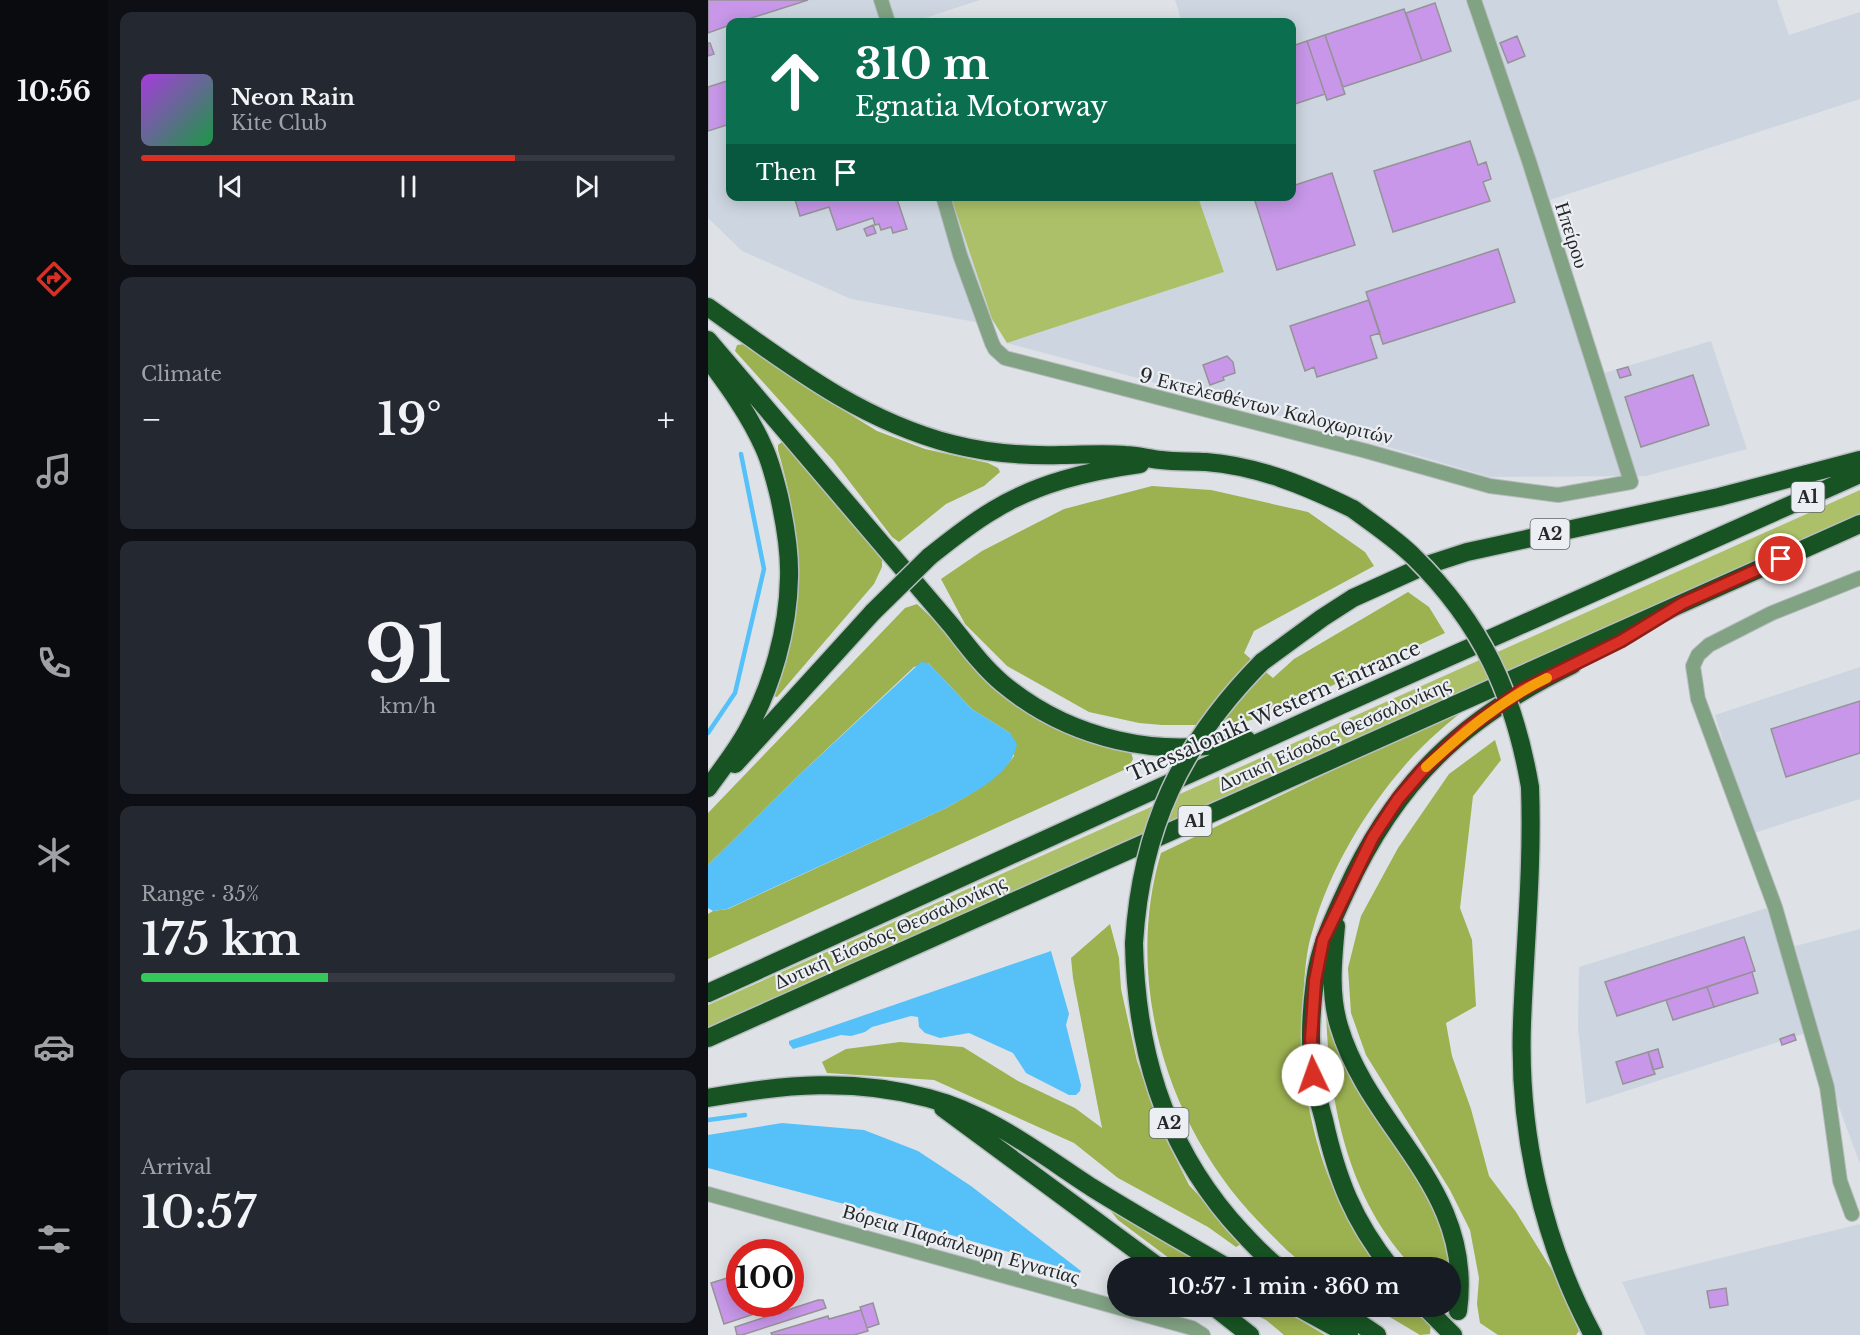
<!DOCTYPE html>
<html lang="en">
<head>
<meta charset="utf-8">
<style>
  :root { --surface:#171b24; --page:#242831; --text:#f1f3f6; --muted:#9ea1a6; --line:#363941; --accent:#d93025 }
  body { margin:0; font-family:"Libre Baskerville",serif; background:var(--page); color:var(--text); height:100vh; display:flex; flex-direction:column; font-size:22px; white-space:nowrap }
  * { box-sizing:border-box; margin:0 }
  p { font-size:20px; color:var(--muted) }
  .icon { flex:none; width:33px; height:33px; fill:none; stroke:currentColor; stroke-width:2; stroke-linecap:round; stroke-linejoin:round }
  .map { position:relative; flex:1; overflow:hidden }
  .panel { display:flex; flex-direction:column; gap:12px; padding:12px; background:#0d0f14; width:600px }
  .panel>* { flex:none }
  .top-card { position:absolute; left:18px; top:18px; width:570px; height:183px; border-radius:12px; box-shadow:0 3px 15px #0003; background:#0b6e4f; color:#fff; overflow:hidden }
  .speed { position:absolute; left:18px; top:1239px; display:flex; gap:12px; font-size:30px; font-weight:700; text-align:center }
  .speed>* { display:grid; place-content:center; width:78px; height:78px; border-radius:50%; background:var(--surface); box-shadow:0 3px 15px #0003; line-height:1 }
  .speed .limit { border:9px solid #d22; background:#fff; color:#111 }
  .pin { position:absolute; display:grid; place-items:center; width:51px; height:51px; color:#fff; margin:-26px; border:3px solid #fff; border-radius:50%; box-shadow:0 2px 6px #0007 }
  .me { position:absolute; width:66px; margin:-33px; rotate:357deg; stroke-linejoin:round; filter:drop-shadow(0 0 4px #0008) }
  .turn { display:flex; align-items:center; gap:21px; height:126px; padding:0 30px; font-size:27px }
  .turn .icon { width:78px; height:78px; stroke-width:2.5 }
  .turn b { display:block; font-size:42px; line-height:51px }
  .then { display:flex; align-items:center; height:57px; padding:0 30px; background:#0003; gap:12px; font-size:22px }
  .big { font-size:45px; font-weight:600; line-height:1.1 }
  .panel .card { flex:1; display:flex; flex-direction:column; justify-content:center; gap:9px; min-width:0; padding:0 21px; border-radius:12px; background:var(--page) }
  .panel .dial { align-items:center; gap:0 }
  .dial b { font-size:78px; line-height:1 }
  .song { display:flex; align-items:center; gap:18px }
  .cover { width:72px; height:72px; border-radius:9px; background:linear-gradient(135deg,hsl(280 70% 55%),hsl(140 70% 35%)) }
  .played { height:6px; border-radius:3px; background:linear-gradient(90deg,var(--accent) 70%,var(--line) 70%) }
  .keys { display:flex; justify-content:space-around; direction:ltr }
  .heat { display:flex; justify-content:space-between; align-items:center; font-size:33px; direction:ltr }
  .charge { height:9px; border-radius:4px; background:linear-gradient(90deg,#34c759 35%,var(--line) 0) }
  .trip { position:absolute; left:399px; top:1257px; width:354px; height:60px; border-radius:30px; background:var(--surface); box-shadow:0 3px 15px #0003; font-weight:600; line-height:60px; text-align:center }
  main { display:flex; flex:1; min-height:0 }
  .menu { display:flex; flex-direction:column; width:108px; justify-content:space-around; align-items:center; background:#090b0e; color:var(--muted) }
  .menu .icon { width:42px; height:42px }
  .menu .current { color:var(--accent) }
  .menu b { font-size:27px; color:var(--text) }
  .map>svg:first-child { display:block }
</style>
</head>
<body>
<main>
<nav class="menu">
<b>10:56</b>
<svg class="icon current" aria-label="directions" viewBox="0 0 24 24"><path d="M12 3l9 9-9 9-9-9zM9 14v-3h6M13 9l2 2-2 2"/></svg>
<svg class="icon" aria-label="music" viewBox="0 0 24 24"><path d="M9 18V5l10-2v13"/><circle cx="6" cy="18" r="3"/><circle cx="16" cy="16" r="3"/></svg>
<svg class="icon" aria-label="phone" viewBox="0 0 24 24"><path d="M5 4h4l2 5-3 2q2 4 5 5l2-3 5 2v4C11 20 4 13 5 4z"/></svg>
<svg class="icon" aria-label="climate" viewBox="0 0 24 24"><path d="M12 3v18M4 7l16 10M4 17L20 7"/></svg>
<svg class="icon" aria-label="car" viewBox="0 0 24 24"><path d="M5 17H2v-5l4-1 3-4h7l3 4 3 1v5h-3M9 17h6M6 11h13"/><circle cx="7" cy="17" r="2"/><circle cx="17" cy="17" r="2"/></svg>
<svg class="icon" aria-label="filters" viewBox="0 0 24 24"><path d="M4 7h16M4 17h16"/><circle cx="9" cy="7" r="2"/><circle cx="15" cy="17" r="2"/></svg>
</nav>
<section class="panel">
<div class="card">
<div class="song"><i class="cover"></i><div><b>Neon Rain</b><p>Kite Club</p></div></div>
<div class="played"></div>
<div class="keys"><svg class="icon" aria-label="previous" viewBox="0 0 24 24"><path d="M18 5L8 12l10 7zM5 5v14"/></svg><svg class="icon" aria-label="pause" viewBox="0 0 24 24"><path d="M8 5v14M16 5v14"/></svg><svg class="icon" aria-label="next" viewBox="0 0 24 24"><path d="M6 5l10 7-10 7zM19 5v14"/></svg></div>
</div>
<div class="card"><p>Climate</p>
<div class="heat"><a>−</a><b class="big">19°</b><a>+</a></div>
</div>
<div class="card dial"><b>91</b><p>km/h</p></div>
<div class="card"><p>Range · 35%</p><b class="big">175 km</b><div class="charge"></div></div>
<div class="card"><p>Arrival</p><b class="big">10:57</b></div>
</section>
<div class="map">
<svg width="1152" height="1335" viewBox="0 0 1152 1335">
  <rect width="100%" height="100%" fill="#dee2e7"/>
  <path fill="#cdd6e0" d="M0,0H272L205,22H22V196L243,197L284,319L267,322L143,299L34,251L0,218Z
    M467,0H1069L1081,35L1152,12V99L839,201L896,373L1003,341L1039,449L938,476L782,477L609,426L299,343L516,272L490,197L584,196V22H474Z
    M1152,667V799L1043,834L1007,715Z
    M1059,908L1098,1033L878,1104L870,1028L871,967Z
    M1152,929V1164L1128,1099L1087,946Z
    M1152,1224V1335H938L914,1282Z"/>
  <path fill="#acc069" d="M243,197H490L516,272L299,343L284,319Z
    M1152,490V514L577,773L0,1027V1005Z"/>
  <path fill="#9cb150" d="M37,344L96,386L169,431L217,449L280,463L290,468L292,472L276,486L238,504L191,542L184,537L125,460L27,351L29,345Z
    M74,442H80L174,557V567L166,584L69,697L65,696C71,674 79,651 84,629C96,567 87,509 70,450V445Z
    M444,486L503,490L600,512L657,552L666,566L546,631L536,653L565,678L586,659L700,592L721,607L737,633L563,714L526,725H454L431,723L381,712L299,666L257,624L233,579L274,551L356,509Z
    M209,604L229,623L285,686L321,713L368,735L423,752L425,759L420,768L0,959V914L5,911L20,909L238,808C263,794 289,780 306,756L302,733L264,709L220,663L206,667L88,778L0,865V813L197,608Z
    M765,703C741,722 718,741 698,764C657,811 622,869 605,929C599,947 597,968 596,987C589,1062 600,1139 634,1207C645,1228 660,1248 675,1267C661,1267 611,1271 602,1267C588,1262 562,1233 551,1222C459,1127 415,981 453,853Z
    M787,740L793,760L765,796L752,908L764,940L768,1006L738,1023L744,1056L763,1109L781,1176L808,1212L847,1275L871,1331L868,1335H790L772,1323L769,1304L771,1278L762,1230L742,1190L658,1055L643,1013L640,968L653,916L690,848L741,774Z
    M402,924L411,958L413,989L429,1061L453,1129L481,1185L535,1243L528,1247L500,1227L410,1178L366,1143L226,1080L119,1073L114,1062L138,1049L192,1042L255,1047L310,1081L367,1108L394,1128L365,978L363,958Z
    M618,1007L731,1209L742,1268L705,1267C639,1199 620,1099 618,1007Z
    M393,1199L505,1267H473L410,1220Z
    M531,1307H570L617,1335H576L558,1320Z
    M665,1307H708L723,1320L722,1334L712,1335Z"/>
  <path fill="#56c0f8" d="M213,662L220,663L264,709L302,733L309,744C303,776 264,793 238,808L19,909L5,911L0,908V865L88,778Z
    M343,951L361,1014L358,1025L373,1085L372,1091L368,1095H361L318,1073L305,1053L261,1033L232,1038L217,1033L211,1027L210,1017L203,1016L164,1027L157,1032L143,1036L133,1035L85,1049L81,1044V1041Z
    M74,1123L156,1130L210,1151L263,1186L373,1271L372,1273L155,1209L0,1168V1135Z"/>
  <g fill="none" stroke-linecap="round" stroke-linejoin="round">
    <path stroke="#56c0f8" stroke-width="4.5" d="M0,733L27,693L56,569L33,454
      M0,1120L37,1115"/>
  </g>
  <path fill="#c897e9" stroke="#959297" stroke-width="1.5" d="M0,0H100L31,22H22V25L0,33Z
    M727,3L743,51L714,61L698,13Z
    M696,9L714,61L635,87L617,35Z
    M617,35L637,94L619,100L599,41Z
    M809,36L817,56L800,63L792,43Z
    M599,41L617,94L584,105V46Z
    M0,43H2L6,54L0,56Z
    M22,70V124L0,131V87L22,80L19,71Z
    M762,141L770,165L778,162L783,179L775,182L782,201L685,232L666,171Z
    M624,173L647,245L569,270L546,198L584,196V186Z
    M86,196H188L199,229L185,233L183,227L173,230L171,224L167,225L165,218L129,230L121,207L92,216Z
    M165,225L168,233L159,236L156,229Z
    M790,249L807,302L675,344L658,292Z
    M661,300L672,333L662,336L669,358L609,377L606,367L597,371L582,326Z
    M519,356L525,362L527,373L515,377L516,380L502,385L495,365Z
    M920,367L923,375L912,378L909,370Z
    M985,375L1001,425L933,447L917,397Z
    M1152,701V753L1078,777L1063,729Z
    M1036,937L1047,971L909,1016L897,982Z
    M1044,972L1050,993L1006,1007L999,987Z
    M999,987L1006,1007L965,1020L958,1000Z
    M1086,1034L1088,1040L1074,1045L1072,1039Z
    M950,1049L955,1067L945,1070L940,1052Z
    M940,1052L947,1074L915,1084L908,1062Z
    M32,1274V1304H66L67,1307L16,1324L3,1283Z
    M1018,1288L1020,1305L1002,1308L999,1291Z
    M110,1300H115L118,1308L34,1335H29L27,1327Z
    M165,1303L171,1324L159,1328L152,1307Z
    M153,1310L160,1331L146,1335H64L63,1333L120,1316L121,1319Z"/>
  <g fill="none" stroke-linecap="round" stroke-linejoin="round">
    <g stroke="#b9bdc1" stroke-width="16">
      <path id="minor" d="M173,0L180,22
        M235,196L252,255L284,343L287,349L297,358L658,451L782,486L850,495L923,482L821,161L766,0
        M0,1194L484,1328L495,1335
        M1144,1214L1132,1181L1119,1087L1067,907L990,699L985,666L990,655L1001,645L1064,613L1152,578"/>
    </g>
    <g stroke="#b9bdc1" stroke-width="21">
      <path id="highway" d="M0,307C79,363 149,419 244,444C279,453 317,456 353,455C374,455 395,453 417,455C429,455 441,459 453,460C468,462 483,461 498,462C550,466 598,486 645,509
        M0,340L243,625C259,645 274,666 294,683C361,739 454,761 538,739
        M0,359C21,387 42,416 56,448C63,463 67,480 71,496C77,523 82,550 81,578C80,630 64,686 39,731C28,751 13,770 0,788
        M221,557C241,541 262,524 284,511C329,483 381,471 432,464
        M554,662L614,618L645,598L716,566L759,552L1011,497L1152,460
        M27,764L165,612
        M822,787C825,866 817,944 814,1023C810,1131 834,1240 885,1335
        M628,926C625,959 621,993 631,1026C662,1131 767,1187 750,1311
        M426,943C428,1047 454,1139 522,1219C537,1236 553,1254 571,1268
        M0,993L622,710L1152,474
        M0,1038L1152,524
        M0,1098C76,1084 145,1078 220,1098C282,1114 331,1153 383,1187C428,1215 474,1241 520,1268
        M235,1108L452,1268
        M683,1268C645,1220 629,1179 616,1120C612,1106 608,1091 606,1076C601,1046 603,1011 607,981C611,948 624,921 638,891C688,781 755,718 864,665
        M505,1306L542,1335
        M588,1306L641,1335
        M626,1306L669,1335
        M716,1306L745,1335"/>
    </g>
    <use href="#minor" stroke="#82a284" stroke-width="14"/>
    <use href="#highway" stroke="#185423" stroke-width="18"/>
    <g stroke="#b9bdc1" stroke-width="21" stroke-linecap="butt">
      <path id="highway-bridge" d="M645,509C665,524 688,539 706,557C774,624 806,694 822,787
        M165,612L221,557
        M426,943C433,828 473,744 554,662"/>
    </g>
    <use href="#highway-bridge" stroke="#185423" stroke-width="18"/>
  </g>
  <g fill="none" stroke-linecap="round" stroke-linejoin="round">
    <g stroke="#8d1f18" stroke-width="15">
      <path id="route" d="M605,1075L603,1039L607,981L615,940L665,837L690,799L714,771L759,729L814,690L913,641L975,603L1073,559"/>
    </g>
    <use href="#route" stroke="#d93025" stroke-width="10"/>
    <path stroke="#f59e0b" stroke-width="10" d="M718,767C756,732 792,701 839,678"/>
  </g>
  <g text-anchor="middle" dominant-baseline="central" stroke-width="4.5" stroke-linejoin="round" paint-order="stroke">
    <g fill="#ebeff4" stroke="#616467" stroke-width="1.5">
      <rect x="1083.5" y="482" width="33" height="30" rx="4.5"/>
      <rect x="822.5" y="519" width="39" height="30" rx="4.5"/>
      <rect x="470.5" y="806" width="33" height="30" rx="4.5"/>
      <rect x="441.5" y="1108" width="39" height="30" rx="4.5"/>
    </g>
    <g font-size="18" font-weight="bold" fill="#26282a">
      <text x="1100" y="497">Α1</text>
      <text x="842" y="534">Α2</text>
      <text x="487" y="821">Α1</text>
      <text x="461" y="1123">Α2</text>
    </g>
    <g font-size="20" fill="#26282a" stroke="#ebeff4">
      <text transform="translate(864 235) rotate(72)">Ηπείρου</text>
      <text transform="translate(558 406) rotate(14)">9 Εκτελεσθέντων Καλοχωριτών</text>
      <text transform="translate(566 711) rotate(-24)">Thessaloniki Western Entrance</text>
      <text transform="translate(626 734) rotate(-24)">Δυτική Είσοδος Θεσσαλονίκης</text>
      <text transform="translate(182 932) rotate(-24)">Δυτική Είσοδος Θεσσαλονίκης</text>
      <text transform="translate(253 1244) rotate(16)">Βόρεια Παράπλευρη Εγνατίας</text>
    </g>
  </g>
</svg>
<div class="speed"><div class="limit">100</div></div>
<div class="pin" style="left:1073px;top:559px;background:#d93025"><svg class="icon" aria-label="arrive" viewBox="0 0 24 24"><path d="M6 21V4h12l-3 4 3 4H6"/></svg></div>
<svg class="me" style="left:605px;top:1075px" viewBox="-20 -20 40 40"><circle r="19" fill="#fff"/><path d="M0-13L10 11 0 6-10 11z" fill="#d93025"/></svg>
<div class="trip">10:57 · 1 min · 360 m</div>
<div class="top-card">
<div class="turn"><svg class="icon" aria-label="ahead" viewBox="0 0 24 24"><path d="M12 20V5M6 11l6-6 6 6"/></svg><div><b>310 m</b>Egnatia Motorway</div></div>
<div class="then">Then<svg class="icon" aria-label="arrive" viewBox="0 0 24 24"><path d="M6 21V4h12l-3 4 3 4H6"/></svg></div>
</div>
</div>
</main>
</body>
</html>
